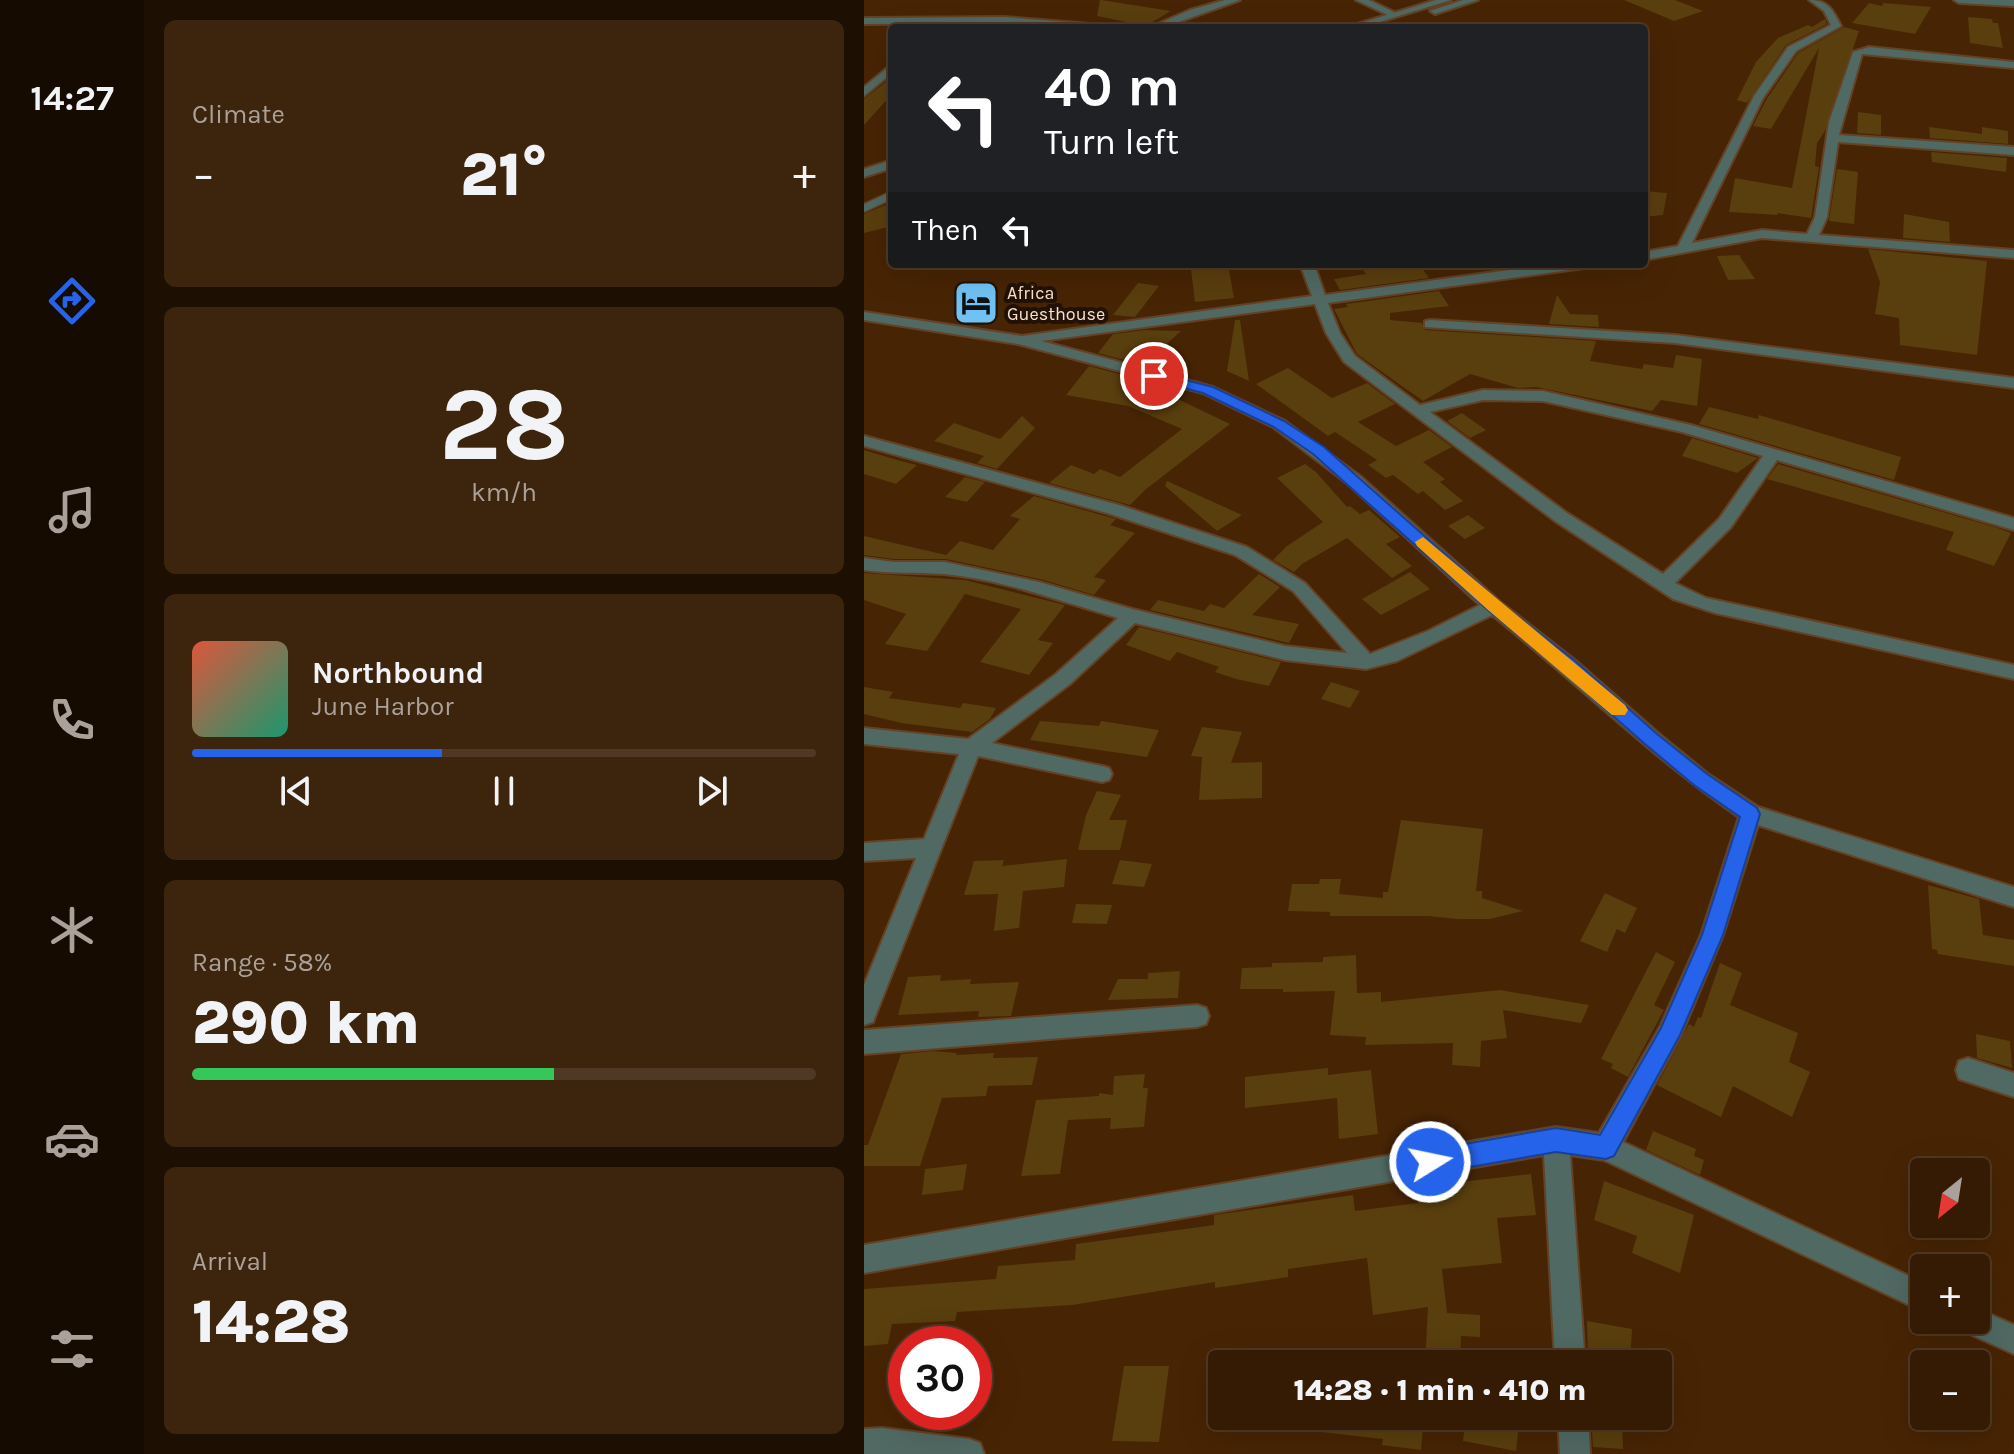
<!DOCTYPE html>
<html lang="en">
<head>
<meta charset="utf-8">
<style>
  :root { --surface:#351b03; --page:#3d240d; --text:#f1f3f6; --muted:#aaa19a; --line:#4f3925; --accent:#2563eb }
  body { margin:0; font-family:Karla,sans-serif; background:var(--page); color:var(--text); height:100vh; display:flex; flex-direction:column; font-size:30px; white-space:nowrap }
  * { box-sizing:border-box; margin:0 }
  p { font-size:26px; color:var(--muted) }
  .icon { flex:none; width:44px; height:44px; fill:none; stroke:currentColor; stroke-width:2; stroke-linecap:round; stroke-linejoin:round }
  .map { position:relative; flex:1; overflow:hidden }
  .panel { display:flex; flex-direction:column; gap:20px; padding:20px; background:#1d0f02; width:720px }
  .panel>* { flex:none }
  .banner { position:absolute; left:24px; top:24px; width:760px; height:244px; border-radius:8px; box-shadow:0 8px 32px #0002,0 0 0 2px var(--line); background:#202124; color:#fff; overflow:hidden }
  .needle { width:52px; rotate:210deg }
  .fabs { position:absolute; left:1046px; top:1158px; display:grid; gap:16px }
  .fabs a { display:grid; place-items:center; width:80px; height:80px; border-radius:8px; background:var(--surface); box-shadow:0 8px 32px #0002,0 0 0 2px var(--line); font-size:40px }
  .speed { position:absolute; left:24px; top:1326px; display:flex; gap:16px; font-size:40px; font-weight:700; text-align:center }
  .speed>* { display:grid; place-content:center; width:104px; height:104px; border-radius:50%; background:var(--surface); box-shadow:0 8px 32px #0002,0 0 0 2px var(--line); line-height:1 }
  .speed .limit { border:12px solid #d22; background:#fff; color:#111 }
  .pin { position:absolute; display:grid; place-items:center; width:68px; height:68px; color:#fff; margin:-34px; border:4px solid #fff; border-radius:50%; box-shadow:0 2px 8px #0007 }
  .me { position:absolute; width:88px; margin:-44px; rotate:80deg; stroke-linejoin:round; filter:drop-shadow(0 0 6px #0008) }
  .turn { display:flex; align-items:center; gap:28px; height:168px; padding:0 24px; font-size:36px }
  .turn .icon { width:104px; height:104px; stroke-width:2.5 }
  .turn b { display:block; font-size:56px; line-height:68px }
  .then { display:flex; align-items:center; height:76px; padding:0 24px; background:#0003; gap:16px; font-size:30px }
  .big { font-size:60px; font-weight:800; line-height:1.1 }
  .panel .widget { flex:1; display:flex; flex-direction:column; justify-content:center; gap:12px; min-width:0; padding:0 28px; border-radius:12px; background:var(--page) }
  .panel .dial { align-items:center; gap:0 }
  .dial b { font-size:104px; line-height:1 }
  .song { display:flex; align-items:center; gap:24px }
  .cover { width:96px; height:96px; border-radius:12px; background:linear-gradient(135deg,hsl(10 70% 55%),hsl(160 70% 35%)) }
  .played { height:8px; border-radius:4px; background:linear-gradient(90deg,var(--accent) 40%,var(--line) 40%) }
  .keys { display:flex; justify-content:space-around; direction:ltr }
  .heat { display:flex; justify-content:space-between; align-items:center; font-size:44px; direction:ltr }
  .charge { height:12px; border-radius:6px; background:linear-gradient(90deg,#34c759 58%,var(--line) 0) }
  .trip { position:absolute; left:344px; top:1350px; width:464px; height:80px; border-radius:8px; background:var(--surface); box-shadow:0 8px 32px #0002,0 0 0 2px var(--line); font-weight:800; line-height:80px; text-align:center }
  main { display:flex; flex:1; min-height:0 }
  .dock { display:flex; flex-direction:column; width:144px; justify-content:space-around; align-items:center; background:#150b01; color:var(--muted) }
  .dock .icon { width:56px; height:56px }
  .dock .selected { color:var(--accent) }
  .dock b { font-size:36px; color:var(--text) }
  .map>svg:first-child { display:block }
</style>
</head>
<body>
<main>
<nav class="dock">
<b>14:27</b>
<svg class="icon selected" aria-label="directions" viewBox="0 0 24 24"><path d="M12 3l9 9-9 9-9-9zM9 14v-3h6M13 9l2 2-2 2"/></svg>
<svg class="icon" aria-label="music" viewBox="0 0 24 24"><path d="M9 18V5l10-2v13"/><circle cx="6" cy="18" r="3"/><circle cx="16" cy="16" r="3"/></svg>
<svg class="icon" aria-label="phone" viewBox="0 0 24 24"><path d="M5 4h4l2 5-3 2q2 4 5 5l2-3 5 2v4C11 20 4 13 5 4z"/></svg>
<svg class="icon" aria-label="climate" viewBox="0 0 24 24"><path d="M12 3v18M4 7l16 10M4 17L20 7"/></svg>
<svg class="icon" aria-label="car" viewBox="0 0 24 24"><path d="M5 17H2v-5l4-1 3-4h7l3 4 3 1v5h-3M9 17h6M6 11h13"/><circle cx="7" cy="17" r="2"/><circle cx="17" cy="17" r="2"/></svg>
<svg class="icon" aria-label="filters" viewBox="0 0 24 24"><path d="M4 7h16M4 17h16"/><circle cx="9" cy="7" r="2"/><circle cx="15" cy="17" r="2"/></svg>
</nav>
<section class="panel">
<div class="widget"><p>Climate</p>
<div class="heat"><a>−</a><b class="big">21°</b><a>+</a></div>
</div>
<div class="widget dial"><b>28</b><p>km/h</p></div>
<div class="widget">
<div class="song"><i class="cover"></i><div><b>Northbound</b><p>June Harbor</p></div></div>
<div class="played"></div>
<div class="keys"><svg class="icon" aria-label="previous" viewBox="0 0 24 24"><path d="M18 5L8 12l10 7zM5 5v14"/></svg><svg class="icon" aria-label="pause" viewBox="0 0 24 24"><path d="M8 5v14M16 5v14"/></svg><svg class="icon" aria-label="next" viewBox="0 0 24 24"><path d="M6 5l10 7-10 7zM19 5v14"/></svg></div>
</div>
<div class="widget"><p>Range · 58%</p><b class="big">290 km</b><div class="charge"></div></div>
<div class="widget"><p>Arrival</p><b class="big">14:28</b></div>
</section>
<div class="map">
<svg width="1150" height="1454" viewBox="0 0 1150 1454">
  <rect width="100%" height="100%" fill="#472404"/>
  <path fill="#593e0e" d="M236,0H237L307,11L282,26L233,16Z
    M760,0H811L839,11L810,21Z
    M1005,3L1018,6L1019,3L1067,7L1051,34L988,23Z
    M1104,17L1128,19L1129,23H1134L1139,48L1106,43Z
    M961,19L963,24L922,45L883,103L873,100L892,62L914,38L944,25L948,27Z
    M980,27L995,31L961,131L953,143L951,166L955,167L947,218L913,213L914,215L865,212L871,178L928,188L955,48L907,129L889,126L902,100L934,53Z
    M28,77V94L0,125V99Z
    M994,112L1017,115V135L993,133Z
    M1065,127L1118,134V127L1144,131V144L1066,138Z
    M1067,152L1143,158L1142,172L1068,162Z
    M973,169L994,172L990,224L965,221Z
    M780,191L803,193L799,215L780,217Z
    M21,205L28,214V226L0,233V214Z
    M1040,214L1085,222L1086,242L1039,238Z
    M1004,249L1123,261L1113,355L1036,345L1035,318L1011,314L1016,282Z
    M875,255L891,279L864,280L853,256Z
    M495,264H555L565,278L476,290L470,279L502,274Z
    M364,265L370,298L331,302L327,269Z
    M274,283L295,286L271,317L249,315Z
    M575,291L585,306L526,313V320L558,323L561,330L732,341L726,361L778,369L780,364L809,368L812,355L838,359L833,406L797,400L788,411L672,387L654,388L606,374L559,401L493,354L470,309L484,307L482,304Z
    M693,295L706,314L734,315L735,327L685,324Z
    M371,320H376L385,381L363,371Z
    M281,330L317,331L279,365L234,353L249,334Z
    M225,366L266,377L262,381L295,390L366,424L281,490L266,505L185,483L207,465L230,474L236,469L256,477L318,429L264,406L202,395Z
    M424,368L468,398L503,383L531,404L494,422L532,446L565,430L588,447L559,462L581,479L576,482L599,501L581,510L559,491L554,494L529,475L522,478L504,465L513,460L471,432L464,436L392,384Z
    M845,407L894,419L895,415L1037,457L1030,480L835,424Z
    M598,413L622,430L606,438L583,421Z
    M158,416L171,428L133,469L113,463L120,456L70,441L90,423L136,439Z
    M828,438L894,458L873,473L818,456Z
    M0,450L33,460L53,465L32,484L0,474Z
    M441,464L452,472L483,507L486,506L496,514L505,510L536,537L522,544L548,566L528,578L483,538L438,564L430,572L409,560L423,546L459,522L413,478Z
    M914,464L1134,528L1147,533L1130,566L1082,550L1090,532L903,479Z
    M101,477L121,482L103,502L81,497Z
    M303,481L378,515L353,531L301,486Z
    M170,496L252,519L246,525L271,533L230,577L242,580L230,595L176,579L82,559H30L0,555V536L82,555L96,541L129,550L156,519L146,516Z
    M604,515L621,528L601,539L584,526Z
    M546,572L566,589L517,615L498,599Z
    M0,573L101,580L201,605L174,640L189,643L165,675L116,662L157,609L101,594L63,651L21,644L42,614L0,600Z
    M395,574L416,587L388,615L435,624L425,643L286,610L294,600L340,611L346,604L360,608Z
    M275,627L417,662L405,686L372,679L351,672L355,667L313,652L306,661L262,645Z
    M467,682L496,691L486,708L457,699Z
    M0,687L29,692L25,698L96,708L99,703L132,708L126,719L108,732L37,723L0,714Z
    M176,721L235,726L237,721L295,730L283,757L166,740Z
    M338,727L378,732L367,763L398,762V798L335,800L338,757L327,756Z
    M233,791L257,795L245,820H263L256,850H214L222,815Z
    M537,820L619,829L612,891H618V898L659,911L626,919H594L564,916H466V912L424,911L428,884H455L456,879H477L475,894L519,898V892H524Z
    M203,859L200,887L159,891L155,928L130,931L134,894L100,895L110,861L140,860L138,866Z
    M256,860L288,864L280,887L248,884Z
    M1064,885L1115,899L1119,935L1150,940V966L1074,954L1073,950L1068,949Z
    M741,893L773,908L761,933L753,929L743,952L716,941Z
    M212,904L248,905L243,924L208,923Z
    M792,952L811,962L790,1005L800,1010L764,1077L747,1068L749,1064L737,1059Z
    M492,955L493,993L517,992V1002L636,990L725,1005L717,1023L639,1010L643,1038L617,1041L616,1067L588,1065L589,1043L501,1045L502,1037L466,1035L471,991L419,992V989H376L378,968L408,967V963L459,962V957Z
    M856,963L878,973L866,1005L934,1033L925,1062L946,1072L928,1117L869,1086L857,1117L793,1085L825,1024L830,1027L834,1017L837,1018Z
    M316,971L314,998L244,1000L254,979H284V973Z
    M77,975L76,981L107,979L106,984L155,982L147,1016L114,1017L115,1011L34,1015L44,977Z
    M1112,1034L1146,1041L1148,1068L1113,1058Z
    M69,1051L93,1053L92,1055L130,1053L129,1058L174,1057L168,1085L124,1086L122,1096L78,1098L56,1166H0V1145H4L37,1054Z
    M464,1068V1075L507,1070L514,1134L475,1139L473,1098L381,1108V1077Z
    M281,1074L279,1088H284L280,1127L246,1129L247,1118L204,1120L196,1174L157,1176L172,1100L235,1096V1093L249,1095L250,1076Z
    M789,1131L832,1149L830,1156L840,1160L836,1175L782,1150Z
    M103,1164L99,1190L58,1195L61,1169Z
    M667,1174L672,1215L633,1218L638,1263L578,1269L583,1313L616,1315V1337L597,1336L596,1364H561L564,1307L509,1315L503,1258L424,1269V1277L351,1288V1282L208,1305L93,1312L91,1321L28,1324L24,1344L0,1346V1289L132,1279L134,1266L211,1260L212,1244L350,1225V1215L489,1195L491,1211L554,1203L552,1187Z
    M740,1181L830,1215L816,1273L768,1253L773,1236L730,1220Z
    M723,1321L768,1329L766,1364H724Z
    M260,1366H305L295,1442L248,1441Z
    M432,1416H560L557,1450L518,1445L519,1439L431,1429Z
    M602,1416H656L652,1451L599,1441Z
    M727,1416H758L759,1449L729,1447Z"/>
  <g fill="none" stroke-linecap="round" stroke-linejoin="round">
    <g stroke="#634225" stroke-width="10">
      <path id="service" d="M0,208L28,195"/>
    </g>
    <g stroke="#634225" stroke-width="4">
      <path id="minor" d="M361,0H376L298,28H284L326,10Z
        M492,0H505L536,15L528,17Z
        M945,0C964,0 969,10 977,26L932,51L899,98L828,243L898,230L943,234L951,217L965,122L989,52L1005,47L1150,62V68L998,54L975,135L1150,147V155L974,142L963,217L955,235L1150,250V258L898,238L780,260V252L814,246L890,96L924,47L967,25L960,11Z
        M1090,0H1150V6L1095,3Z
        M140,17L240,25L245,28L140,23L0,24V18Z
        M28,64V73L0,96V87Z
        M436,264H450L461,295L690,264H727L720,268L464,303L476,333L491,356L556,405L619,390L679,391L827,425L1150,518V530L913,460L867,527L811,583L842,598L1150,665V679L851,613L809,599L691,521L480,362L462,333L451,304L177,341L349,387L421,421L496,476L635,601L712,661L794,733L844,774L894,807L1150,887V907L894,825L859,935L817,1035L759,1142L1060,1283V1312L740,1160L706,1155L721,1364H691L680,1155L0,1273V1245L692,1127L735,1133L796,1027L837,935L875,817C787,757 711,681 628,615L533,661L502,669L421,660L271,623L206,684L128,743L238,766L245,768L248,774L245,780L238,782L114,756L12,1014L9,1022L0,1025V985L52,858L0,861V843L60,839L95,754L0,744V728L104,739L192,674L254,618C199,602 137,579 80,574C53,572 27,574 0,570V558L30,562H81L175,582L268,609L421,646L483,653L429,591L371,555L243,513L0,446V436L255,505L383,547L441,583L506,654L564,631L616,605L484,484L409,427L339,393L154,344L0,320V312L158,336L448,296ZM619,400L679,401L818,432L899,456L855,519L799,574L703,513L566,412Z
        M566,320L811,335L1150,378V388L811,343L561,327V321Z
        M333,1005L342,1008L345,1016L342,1024L333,1027L0,1054V1030Z
        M1104,1058L1150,1073V1097L1095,1079L1092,1070L1095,1061Z
        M1112,1308L1150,1325V1354L1097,1330L1093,1320H1112Z
        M694,1416H724L726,1454H696Z
        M18,1428L105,1439L116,1443L120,1454H0V1429Z"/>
    </g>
    <g stroke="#634225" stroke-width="4">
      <path id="tertiary" d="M572,0H587L496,28H480Z
        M599,0H614L571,14L566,11Z
        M28,160V168L0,177V169Z"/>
    </g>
    <use href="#service" stroke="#516963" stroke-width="7"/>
    <use href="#minor" fill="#516963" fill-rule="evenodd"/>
    <use href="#tertiary" fill="#516963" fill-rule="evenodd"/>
  </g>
  <path fill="#2563eb" stroke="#184099" stroke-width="2" d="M290,372L349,387L420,421L460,447L635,602L711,661L793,734L843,774L893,808L896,814L859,935L816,1035L750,1156L742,1159L692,1152L566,1174L558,1170L554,1162L558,1153L566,1150L692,1128L736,1135L797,1028L838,935L876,817L830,785L781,744L698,671L624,610L449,454L410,427L339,393L285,379L283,376Z"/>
  <path fill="#f59e0b" d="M559,537L761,705L764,710L761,715H748L624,610L553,546L551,542Z"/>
  <defs>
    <g id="hotel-square" transform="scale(2.3)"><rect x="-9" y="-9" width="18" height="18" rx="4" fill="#70c1f4" stroke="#221206"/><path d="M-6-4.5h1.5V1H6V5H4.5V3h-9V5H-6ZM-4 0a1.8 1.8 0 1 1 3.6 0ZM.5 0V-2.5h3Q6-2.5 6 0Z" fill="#111"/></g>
  </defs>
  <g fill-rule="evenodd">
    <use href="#hotel-square" x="112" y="303"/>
  </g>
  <g text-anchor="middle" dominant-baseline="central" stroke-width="8" stroke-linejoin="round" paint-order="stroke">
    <g font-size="18" fill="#f8e1d0" stroke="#221206" text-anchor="start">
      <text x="143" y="293">Africa<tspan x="143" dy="21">Guesthouse</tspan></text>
    </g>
  </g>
</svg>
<div class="fabs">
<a><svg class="needle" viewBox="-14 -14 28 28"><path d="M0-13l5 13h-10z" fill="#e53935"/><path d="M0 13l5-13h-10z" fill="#aaa19a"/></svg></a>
<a>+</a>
<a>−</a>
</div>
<div class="speed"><div class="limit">30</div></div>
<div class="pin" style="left:290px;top:376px;background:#d93025"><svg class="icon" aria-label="arrive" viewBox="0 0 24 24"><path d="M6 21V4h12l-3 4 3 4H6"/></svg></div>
<svg class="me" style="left:566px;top:1162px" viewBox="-20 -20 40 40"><circle r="17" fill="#2563eb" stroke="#fff" stroke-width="3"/><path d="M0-11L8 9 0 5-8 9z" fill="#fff"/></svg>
<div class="trip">14:28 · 1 min · 410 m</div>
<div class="banner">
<div class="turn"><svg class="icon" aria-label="left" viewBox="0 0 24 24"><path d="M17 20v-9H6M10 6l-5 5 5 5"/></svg><div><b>40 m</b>Turn left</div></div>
<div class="then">Then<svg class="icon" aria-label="left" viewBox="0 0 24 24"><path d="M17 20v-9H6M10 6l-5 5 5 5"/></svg></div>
</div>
</div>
</main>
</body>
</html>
